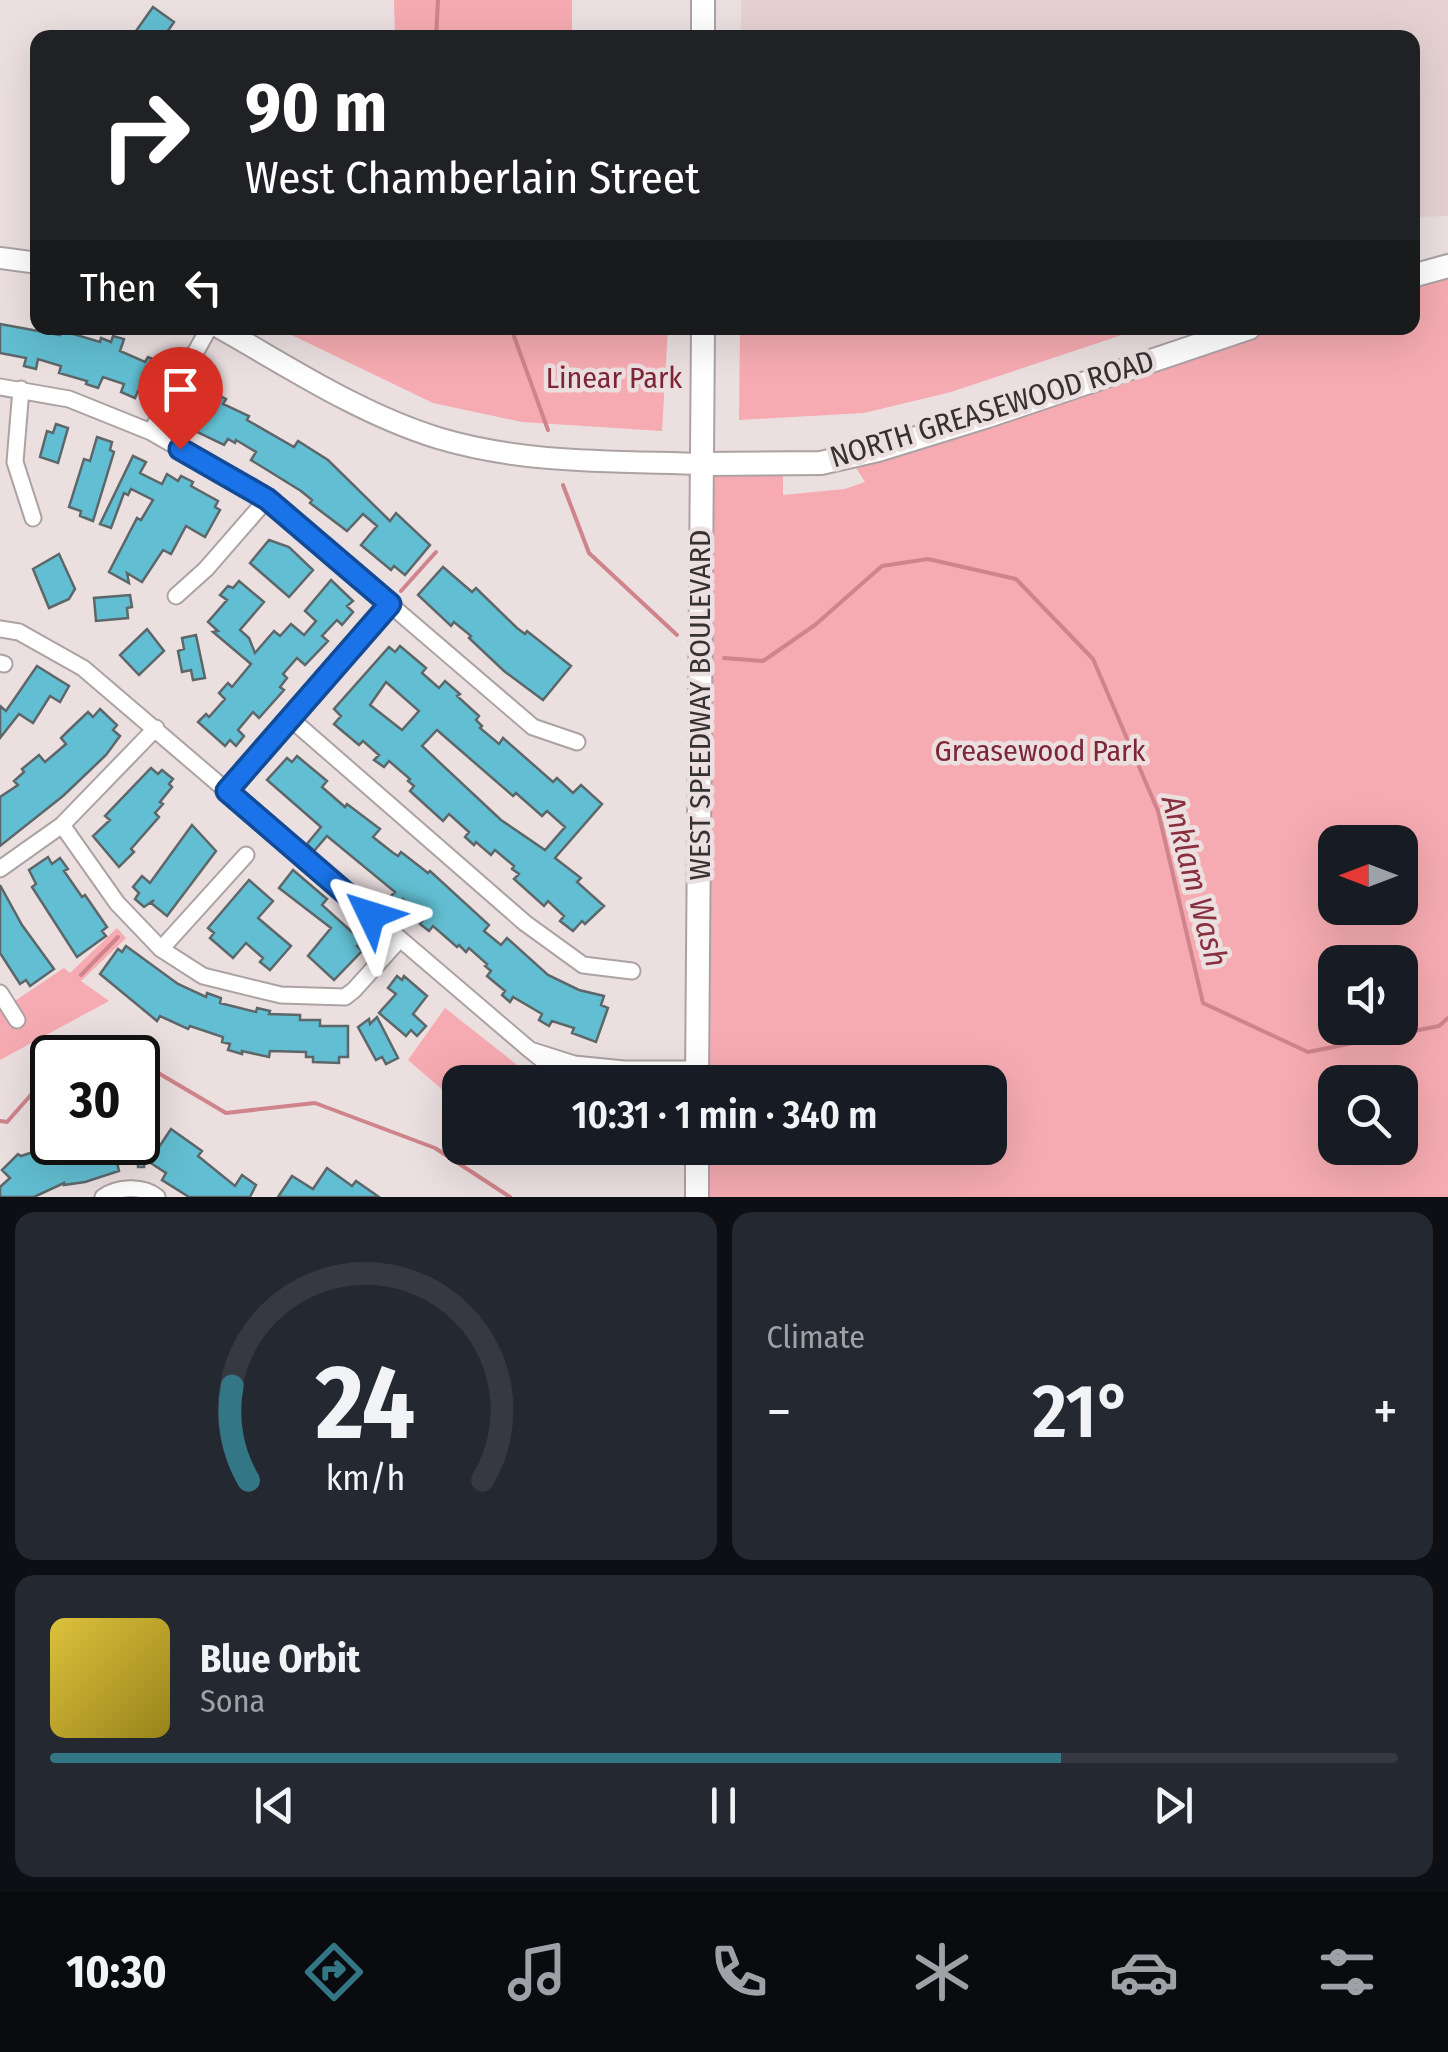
<!DOCTYPE html>
<html lang="en">
<head>
<meta charset="utf-8">
<style>
  :root { --surface:#171b24; --page:#242831; --text:#f1f3f6; --muted:#9ea1a6; --line:#363941; --accent:#337786 }
  body { margin:0; font-family:"Fira Sans Condensed",sans-serif; background:var(--page); color:var(--text); height:100vh; display:flex; flex-direction:column; font-size:38px; white-space:nowrap }
  * { box-sizing:border-box; margin:0 }
  p { font-size:32px; color:var(--muted) }
  .icon { flex:none; width:55px; height:55px; fill:none; stroke:currentColor; stroke-width:2; stroke-linecap:round; stroke-linejoin:round }
  .map { position:relative; height:1197px; overflow:hidden }
  .details { display:flex; flex-direction:column; gap:15px; padding:15px; background:#0d0f14; flex:1 }
  .details>* { flex:none }
  .guide { position:absolute; left:30px; top:30px; width:1390px; height:305px; border-radius:20px; box-shadow:0 10px 40px #0002; background:#202124; color:#fff; overflow:hidden }
  .needle { width:65px; rotate:270deg }
  .buttons { position:absolute; left:1318px; top:825px; display:grid; gap:20px }
  .buttons a { display:grid; place-items:center; width:100px; height:100px; border-radius:20px; background:var(--surface); box-shadow:0 10px 40px #0002; font-size:50px }
  .speed { position:absolute; left:30px; top:1035px; display:flex; gap:20px; font-size:50px; font-weight:700; text-align:center }
  .speed>* { display:grid; place-content:center; width:130px; height:130px; border-radius:50%; background:var(--surface); box-shadow:0 10px 40px #0002; line-height:1 }
  .speed .limit { border:5px solid #111; border-radius:15px; background:#fff; color:#111 }
  .pin { position:absolute; display:grid; place-items:center; width:85px; height:85px; color:#fff; margin:-102px -42px; border-radius:50% 50% 50% 0; rotate:-45deg; box-shadow:0 0 10px #0007 }
  .pin .icon { rotate:45deg }
  .me { position:absolute; width:110px; margin:-55px; rotate:311deg; stroke-linejoin:round; filter:drop-shadow(0 0 8px #0008) }
  .turn { display:flex; align-items:center; gap:35px; height:210px; padding:0 50px; font-size:45px }
  .turn .icon { width:130px; height:130px; stroke-width:2.5 }
  .turn b { display:block; font-size:70px; line-height:85px }
  .then { display:flex; align-items:center; height:95px; padding:0 50px; background:#0003; gap:20px; font-size:38px }
  .big { font-size:75px; font-weight:600; line-height:1.1 }
  .details .card { flex:1; display:flex; flex-direction:column; justify-content:center; gap:15px; min-width:0; padding:0 35px; border-radius:20px; background:var(--page) }
  .details .dial { align-items:center; gap:0 }
  .dial svg { height:260px; overflow:visible; fill:none; stroke:var(--line); stroke-width:7; stroke-linecap:round; text-anchor:middle }
  .dial text { fill:var(--text); stroke:none }
  .song { display:flex; align-items:center; gap:30px }
  .cover { width:120px; height:120px; border-radius:15px; background:linear-gradient(135deg,hsl(50 70% 55%),hsl(50 70% 35%)) }
  .played { height:10px; border-radius:5px; background:linear-gradient(90deg,var(--accent) 75%,var(--line) 75%) }
  .keys { display:flex; justify-content:space-around; direction:ltr }
  .heat { display:flex; justify-content:space-between; align-items:center; font-size:55px; direction:ltr }
  .details .tiles { flex:1; display:grid; gap:15px; grid-template-columns:1fr 1fr }
  .card:last-child { grid-column:span 2 }
  .trip { position:absolute; left:442px; top:1065px; width:565px; height:100px; border-radius:20px; background:var(--surface); box-shadow:0 10px 40px #0002; font-weight:600; line-height:100px; text-align:center }
  .menu { display:flex; height:160px; justify-content:space-around; align-items:center; background:#090b0e; color:var(--muted) }
  .menu .icon { width:70px; height:70px }
  .menu .active { color:var(--accent) }
  .menu b { font-size:45px; color:var(--text) }
  .map>svg:first-child { display:block }
</style>
</head>
<body>
<div class="map">
<svg width="1448" height="1197" viewBox="0 0 1448 1197">
  <rect width="100%" height="100%" fill="#ebdfe0"/>
  <path fill="#e5d1d2" d="M741,0H1448V216L1413,217L1412,38L741,37Z"/>
  <path fill="#f5abb1" fill-rule="evenodd" d="M394,0H572V37H395Z
    M1448,269V1197H697V1148H990V1082H697L712,464L783,462V495L845,489L865,482L849,457L1242,328H1412L1413,279ZM1335,842H1400V908H1335ZM1335,962H1400V1028H1335ZM1335,1082H1400V1148H1335Z
    M277,328H668L662,431L522,422L433,403Z
    M740,328H1143L951,392L864,413L739,420Z
    M117,928L126,938L81,981L109,1001L0,1060V1011L64,968L70,973Z
    M445,1008L521,1068L510,1082H460V1105L408,1060Z"/>
  <g fill="none" stroke-linecap="round" stroke-linejoin="round">
    <path stroke="#cf848b" stroke-width="4" d="M436,38L438,0
      M511,328L548,430
      M563,485L589,553L677,635
      M401,591L436,552
      M724,658L763,661L815,625L882,566L928,559L1016,579L1093,659L1158,811L1203,1003L1308,1052L1439,1026L1448,1018
      M81,975L118,937
      M65,1058C83,1039 112,1046 131,1058
      M138,1061L226,1113L315,1103L435,1148L510,1197
      M0,1121L7,1122L52,1071"/>
  </g>
  <path fill="#62bed2" stroke="#5d6769" stroke-width="2.5" fill-rule="evenodd" d="M153,7L174,22L163,38H131Z
    M0,324L60,335L62,328H67L74,329L73,334L100,342L101,338L111,342L113,336L124,339L120,351L145,362L148,357L160,362L146,395L138,391L135,398L121,392L124,384L103,377L98,388L86,384L87,381L59,373L61,366L38,359L36,369L24,366L26,358L0,353Z
    M208,390L226,399L223,404L249,416L247,420L294,447L298,441L328,460L390,521L396,513L430,545L405,575L394,566L391,570L361,545L377,526L363,514L347,531L310,503L312,500L301,491L251,460L256,452L236,440L235,443L228,439L224,445L195,431L200,422L194,419Z
    M56,424L68,428L58,463L40,457L47,431L53,433Z
    M97,437L112,442L110,450L114,452L93,521L80,516L81,511L69,507L84,459L90,461Z
    M133,456L146,462L140,473L162,484L167,474L178,481L181,476L193,482L191,486L218,501L215,507L220,510L205,537L186,526L171,554L163,550L142,582L127,573L129,583L109,572L137,518L141,520L153,500L131,489L128,495L124,493L111,528L100,524Z
    M269,540L289,547L313,570L289,597L250,563Z
    M59,554L75,589L69,599L49,608L33,569Z
    M443,567L472,592L476,588L517,628L525,634L527,631L571,666L543,700L504,671L469,638L471,636L454,622L451,626L418,595Z
    M331,580L353,601L347,606L353,612L342,625L337,620L322,636L328,641L305,665L297,658L283,674L287,678L280,687L284,690L259,718L253,712L238,730L244,736L236,746L230,740L225,746L198,722L206,714L209,717L225,699L219,693L228,683L232,687L251,664L213,632L218,631L208,622L227,600L220,595L228,586L233,588L239,581L264,602L240,630L249,638L255,653L274,631L280,636L291,624L304,635L316,621L305,611Z
    M130,595L132,607L127,608L128,618L96,621L94,598Z
    M147,629L164,651L139,675L120,655Z
    M196,635L205,678L193,680L191,670L182,672L178,651L184,649L182,638Z
    M400,646L426,668L422,673L439,688L445,681L460,694L457,696L479,716L476,720L482,726L480,728L499,744L503,738L553,782L557,778L573,793L581,785L602,804L555,858L581,878L577,882L604,906L585,924L582,921L573,931L560,921L564,916L548,901L544,906L514,879L519,874L512,869L514,866L495,850L491,855L476,842L474,845L465,837L469,832L449,814L443,821L410,791L414,786L408,781L410,779L389,761L384,767L374,760L379,755L363,741L359,745L334,724L341,716L334,709L389,647L395,652ZM386,682L419,711L402,730L370,705ZM437,730L513,796L516,793L542,816L547,811L565,827L545,850L501,820L422,746Z
    M37,666L69,686L60,702L50,696L33,723L19,714L0,738V706L6,711Z
    M100,709L117,725L113,730L120,736L106,755L63,796L0,846V797L18,785L14,781L24,772L22,769L39,755L45,762L66,744L61,738L68,731L88,712L93,717Z
    M297,756L327,781L322,787L345,807L347,804L380,829L373,837L392,852L398,856L401,852L428,873L430,871L489,925L484,931L501,945L507,938L548,975L579,990L604,996L601,1005L608,1008L596,1042L572,1033L574,1028L552,1021L549,1026L539,1020L542,1014L513,997L510,1002L502,995L505,991L487,976L491,971L485,966L487,964L469,948L466,952L459,945L457,947L433,926L429,931L420,924L425,918L403,899L400,906L390,897L395,892L327,836L314,851L307,844L321,827L267,780L287,758L292,762Z
    M151,768L158,774L162,770L173,779L169,784L172,787L160,802L163,804L155,813L159,817L131,849L134,852L119,867L93,836L110,820L105,816Z
    M192,825L216,851L167,916L151,903L154,900L144,907L135,899L139,893L133,887L142,876L150,883Z
    M48,857L52,864L60,858L68,869L64,871L82,897L85,895L107,927L102,931L106,936L77,957L32,887L36,884L29,870Z
    M293,870L327,899L322,905L362,941L357,946L362,951L334,980L308,956L331,928L279,888Z
    M249,880L273,901L258,918L291,946L270,970L260,962L263,958L246,943L233,958L210,938L214,933L208,928Z
    M0,885L22,925L54,969L30,986L26,980L20,984L0,953Z
    M126,946L178,984L206,997L207,993L221,998L220,1003L256,1012L257,1008L270,1011L269,1014L300,1015V1020H320V1026H348V1057H339V1063L313,1062V1057H306V1052L270,1051L269,1057L242,1051V1054L228,1050L230,1044L222,1042L223,1037L190,1026L188,1029L160,1016L157,1021L100,974L118,949L122,952Z
    M397,976L402,980L404,976L427,996L413,1014L426,1026L417,1036L411,1030L406,1036L379,1013L396,994L388,988Z
    M377,1017L398,1058L386,1064L382,1057L376,1060L358,1027L369,1019L370,1024Z
    M138,1118L151,1120L144,1167H138V1162L116,1158L119,1171L85,1182L64,1185V1183L34,1197H0V1187L10,1178L2,1170L18,1154L21,1156L51,1146L50,1142H138Z
    M171,1129L202,1151L198,1156L235,1186L242,1175L256,1185L250,1197H189L162,1180L166,1173L149,1162Z
    M327,1168L352,1186L356,1181L379,1197H278L292,1176L313,1189Z"/>
  <g fill="none" stroke-linecap="round" stroke-linejoin="round">
    <g stroke="#ada2a3" stroke-width="19">
      <path id="minor" d="M0,387L69,399L151,432L267,499L533,727L577,742
        M21,389L15,462L33,518
        M151,432L209,328
        M176,596L206,569L267,499
        M0,629L19,632L83,668L530,1050
        M0,663L4,664
        M291,719L525,923L583,965L632,971
        M227,791L391,604
        M62,825L117,903L161,949L203,976L281,995L345,997L354,990L400,939
        M0,869L62,825L156,728
        M161,949L246,855
        M0,993L17,1020
        M586,1082L562,1076L530,1050L574,1064L624,1069H697
        M103,1197C117,1187 143,1185 157,1197"/>
    </g>
    <g stroke="#ada2a3" stroke-width="24">
      <path id="tertiary" d="M0,258L38,263
        M220,328C289,367 360,414 438,438C524,464 614,461 703,464"/>
    </g>
    <g stroke="#ada2a3" stroke-width="26">
      <path id="secondary" d="M703,0V38
        M1412,276L1448,266
        M703,464L821,463L878,450L988,416L1249,328
        M697,1082L703,328
        M697,1197V1148"/>
    </g>
    <use href="#minor" stroke="#fff" stroke-width="15"/>
    <use href="#tertiary" stroke="#fff" stroke-width="20"/>
    <use href="#secondary" stroke="#fff" stroke-width="22"/>
  </g>
  <g fill="none" stroke-linecap="round" stroke-linejoin="round">
    <g stroke="#114b97" stroke-width="25">
      <path id="route" d="M180,449L267,499L390,604L227,791L371,915"/>
    </g>
    <use href="#route" stroke="#1a73e8" stroke-width="18"/>
  </g>
  <g text-anchor="middle" dominant-baseline="central" stroke-width="9" stroke-linejoin="round" paint-order="stroke">
    <g font-size="30" fill="#7f2636" stroke="#ebdfe0">
      <text x="614" y="378">Linear Park</text>
      <text x="1040" y="751">Greasewood Park</text>
    </g>
    <g font-size="30" fill="#363132" stroke="#ebdfe0">
      <text transform="translate(992 409) rotate(-17)">NORTH GREASEWOOD ROAD</text>
      <text transform="translate(700 705) rotate(-90)">WEST SPEEDWAY BOULEVARD</text>
    </g>
    <g font-size="32" font-style="italic" fill="#892f3e" stroke="#ebdfe0">
      <text transform="translate(1195 881) rotate(75)">Anklam Wash</text>
    </g>
  </g>
</svg>
<div class="buttons">
<a><svg class="needle" viewBox="-14 -14 28 28"><path d="M0-13l5 13h-10z" fill="#e53935"/><path d="M0 13l5-13h-10z" fill="#9ea1a6"/></svg></a>
<a><svg class="icon" aria-label="sound" viewBox="0 0 24 24"><path d="M4 9h4l5-4v14l-5-4H4zM17 9q2 3 0 6"/></svg></a>
<a><svg class="icon" aria-label="search" viewBox="0 0 24 24"><circle cx="10" cy="10" r="6"/><path d="M15 15l6 6"/></svg></a>
</div>
<div class="speed"><div class="limit">30</div></div>
<div class="pin" style="left:180px;top:449px;background:#d93025"><svg class="icon" aria-label="arrive" viewBox="0 0 24 24"><path d="M6 21V4h12l-3 4 3 4H6"/></svg></div>
<svg class="me" style="left:371px;top:915px" viewBox="-20 -20 40 40"><path d="M0-17L14 15 0 8-14 15z" fill="#1a73e8" stroke="#fff" stroke-width="4"/></svg>
<div class="trip">10:31 · 1 min · 340 m</div>
<div class="guide">
<div class="turn"><svg class="icon" aria-label="right" viewBox="0 0 24 24"><path d="M7 20v-9h11M14 6l5 5-5 5"/></svg><div><b>90 m</b>West Chamberlain Street</div></div>
<div class="then">Then<svg class="icon" aria-label="left" viewBox="0 0 24 24"><path d="M17 20v-9H6M10 6l-5 5 5 5"/></svg></div>
</div>
</div>
<section class="details">
<div class="tiles">
<div class="card dial"><svg viewBox="0 0 100 80">
<path d="M14 69A42 42 0 1 1 86 69"/>
<path d="M14 69A42 42 0 0 1 9 40" stroke="#337786"/>
<text x="50" y="56" font-size="32" font-weight="700">24</text>
<text x="50" y="72" font-size="11">km/h</text>
</svg></div>
<div class="card"><p>Climate</p>
<div class="heat"><a>−</a><b class="big">21°</b><a>+</a></div>
</div>
<div class="card">
<div class="song"><i class="cover"></i><div><b>Blue Orbit</b><p>Sona</p></div></div>
<div class="played"></div>
<div class="keys"><svg class="icon" aria-label="previous" viewBox="0 0 24 24"><path d="M18 5L8 12l10 7zM5 5v14"/></svg><svg class="icon" aria-label="pause" viewBox="0 0 24 24"><path d="M8 5v14M16 5v14"/></svg><svg class="icon" aria-label="next" viewBox="0 0 24 24"><path d="M6 5l10 7-10 7zM19 5v14"/></svg></div>
</div>
</div>
</section>
<nav class="menu">
<b>10:30</b>
<svg class="icon active" aria-label="directions" viewBox="0 0 24 24"><path d="M12 3l9 9-9 9-9-9zM9 14v-3h6M13 9l2 2-2 2"/></svg>
<svg class="icon" aria-label="music" viewBox="0 0 24 24"><path d="M9 18V5l10-2v13"/><circle cx="6" cy="18" r="3"/><circle cx="16" cy="16" r="3"/></svg>
<svg class="icon" aria-label="phone" viewBox="0 0 24 24"><path d="M5 4h4l2 5-3 2q2 4 5 5l2-3 5 2v4C11 20 4 13 5 4z"/></svg>
<svg class="icon" aria-label="climate" viewBox="0 0 24 24"><path d="M12 3v18M4 7l16 10M4 17L20 7"/></svg>
<svg class="icon" aria-label="car" viewBox="0 0 24 24"><path d="M5 17H2v-5l4-1 3-4h7l3 4 3 1v5h-3M9 17h6M6 11h13"/><circle cx="7" cy="17" r="2"/><circle cx="17" cy="17" r="2"/></svg>
<svg class="icon" aria-label="filters" viewBox="0 0 24 24"><path d="M4 7h16M4 17h16"/><circle cx="9" cy="7" r="2"/><circle cx="15" cy="17" r="2"/></svg>
</nav>
</body>
</html>
